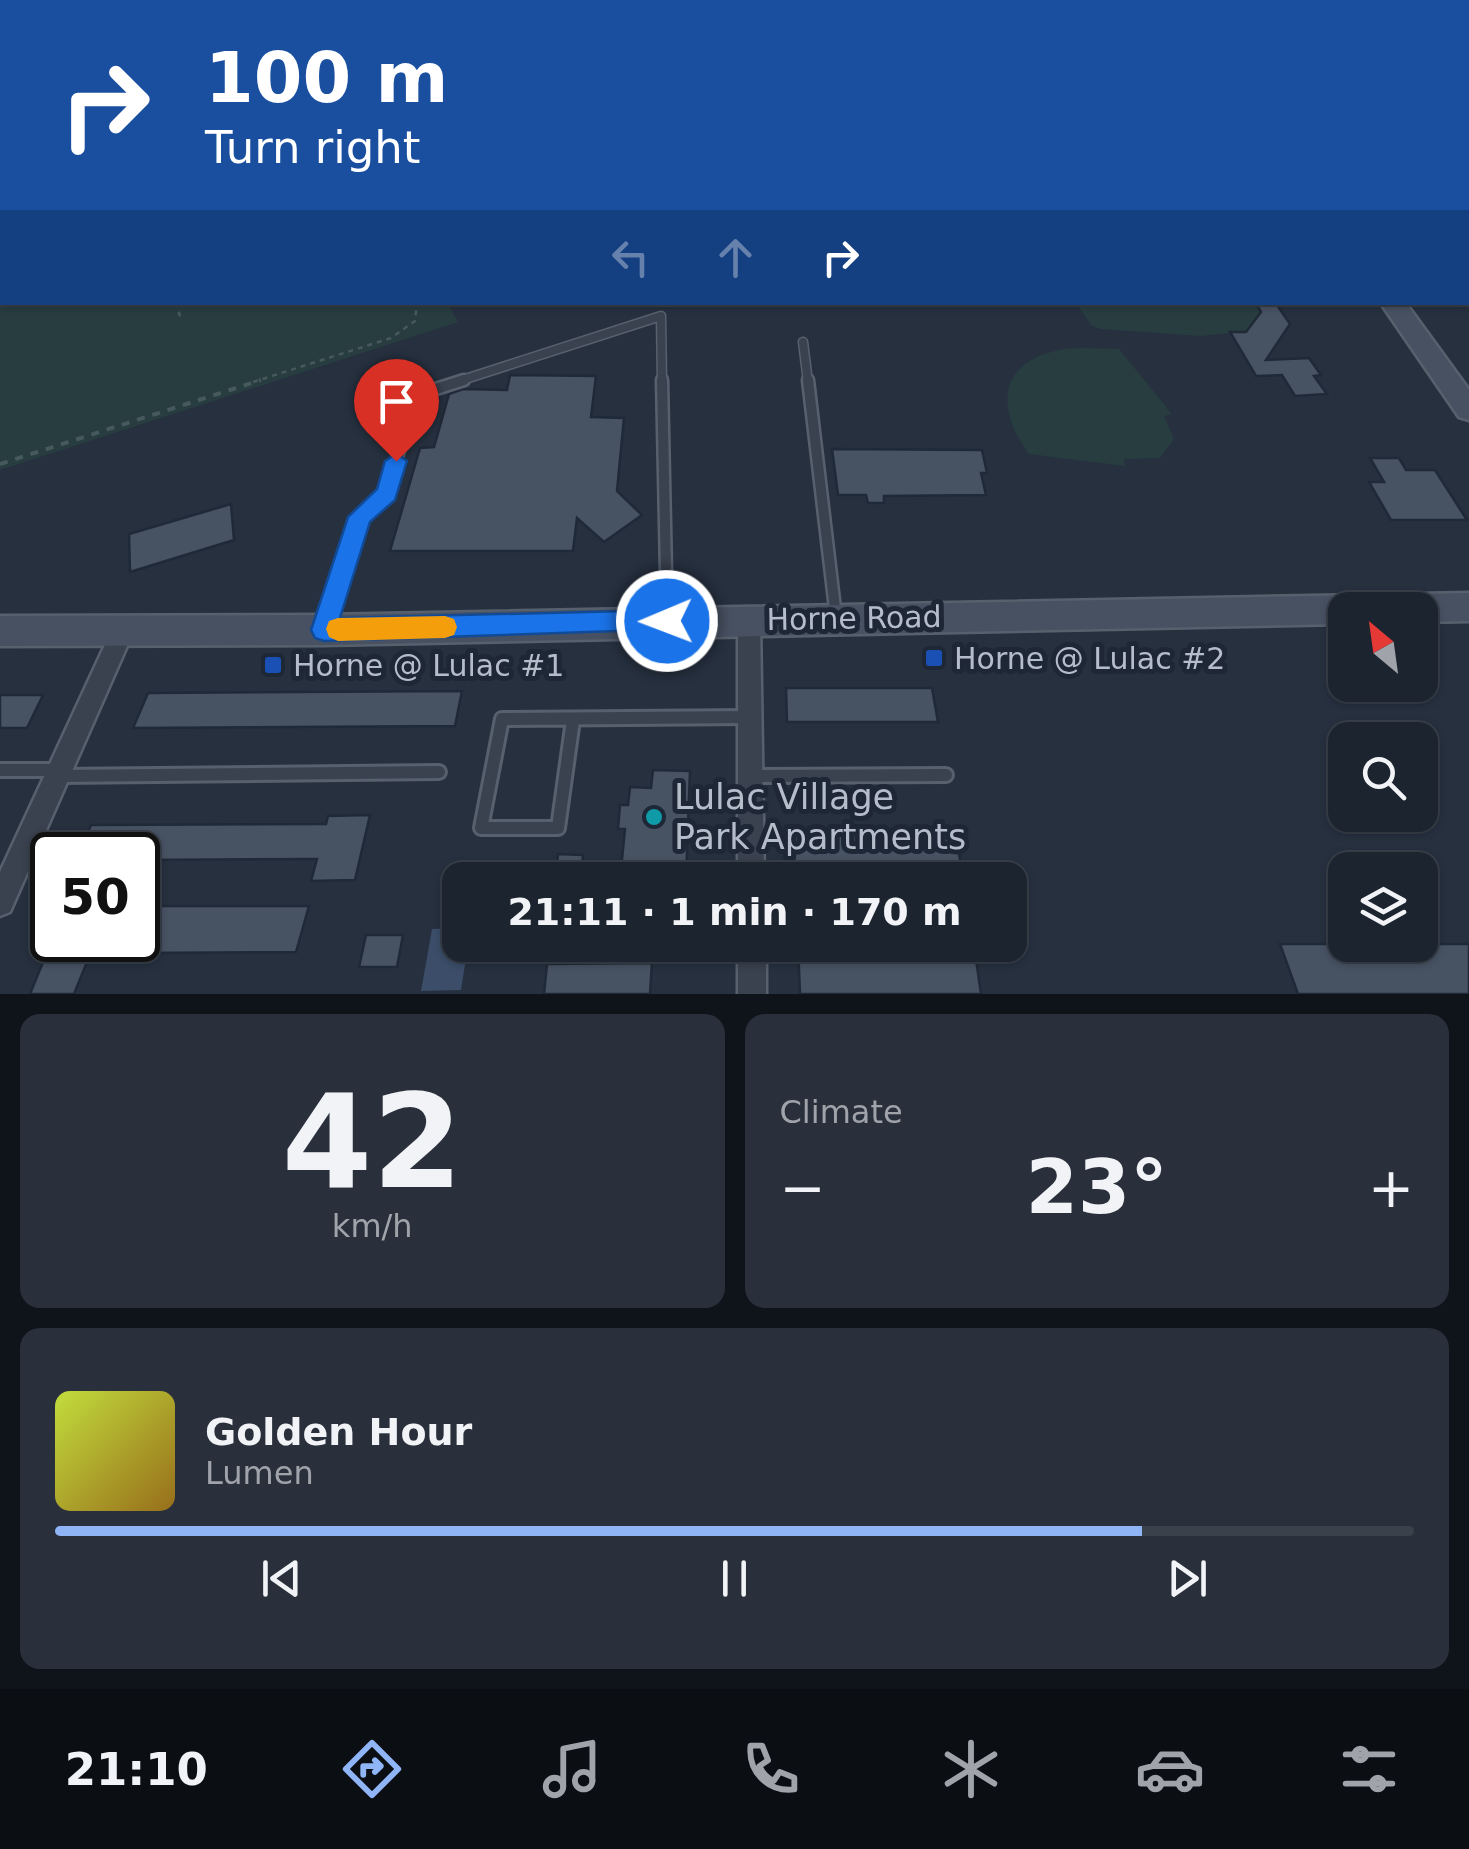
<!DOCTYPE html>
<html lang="en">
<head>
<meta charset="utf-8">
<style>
  :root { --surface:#1c242f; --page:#29303b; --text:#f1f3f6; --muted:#a0a4aa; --line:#3a414b; --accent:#8fb5f6 }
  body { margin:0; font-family:"DejaVu Sans",sans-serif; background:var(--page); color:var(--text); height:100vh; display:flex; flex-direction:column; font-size:38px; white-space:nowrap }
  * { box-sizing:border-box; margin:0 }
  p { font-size:32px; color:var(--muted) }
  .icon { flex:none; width:55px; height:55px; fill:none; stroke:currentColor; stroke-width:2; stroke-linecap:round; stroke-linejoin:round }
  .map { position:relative; height:994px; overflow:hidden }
  .details { display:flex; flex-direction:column; gap:20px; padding:20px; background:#0f141a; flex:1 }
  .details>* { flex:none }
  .hud { position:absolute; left:0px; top:0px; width:1470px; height:305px; box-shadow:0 2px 8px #0004,0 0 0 2px var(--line); background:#1a4fa0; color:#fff; overflow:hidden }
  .needle { width:65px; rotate:331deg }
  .tools { position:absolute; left:1328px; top:592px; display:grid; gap:20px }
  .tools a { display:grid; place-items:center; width:110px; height:110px; border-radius:20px; background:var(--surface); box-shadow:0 2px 8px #0004,0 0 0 2px var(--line); font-size:50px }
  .speed { position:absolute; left:30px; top:832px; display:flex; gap:20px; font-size:50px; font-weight:700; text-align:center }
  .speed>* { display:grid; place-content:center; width:130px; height:130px; border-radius:50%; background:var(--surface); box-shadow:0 2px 8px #0004,0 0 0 2px var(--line); line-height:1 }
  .speed .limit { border:5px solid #111; border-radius:15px; background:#fff; color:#111 }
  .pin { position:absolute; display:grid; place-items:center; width:85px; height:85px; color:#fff; margin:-102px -42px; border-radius:50% 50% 50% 0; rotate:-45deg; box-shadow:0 0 10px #0007 }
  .pin .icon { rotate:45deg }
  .me { position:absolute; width:110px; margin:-55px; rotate:269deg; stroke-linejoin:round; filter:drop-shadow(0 0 8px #0008) }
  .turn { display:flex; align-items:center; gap:35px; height:210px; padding:0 40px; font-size:45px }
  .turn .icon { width:130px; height:130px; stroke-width:2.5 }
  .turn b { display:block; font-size:70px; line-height:85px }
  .lanes { display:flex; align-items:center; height:95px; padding:0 40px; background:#0003; justify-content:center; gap:50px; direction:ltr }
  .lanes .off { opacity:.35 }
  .big { font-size:75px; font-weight:600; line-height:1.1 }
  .details .tile { flex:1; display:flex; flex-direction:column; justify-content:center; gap:15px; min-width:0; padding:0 35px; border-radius:20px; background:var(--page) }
  .details .dial { align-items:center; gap:0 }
  .dial b { font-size:130px; line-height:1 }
  .song { display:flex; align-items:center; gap:30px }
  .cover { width:120px; height:120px; border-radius:15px; background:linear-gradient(135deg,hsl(70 70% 55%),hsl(40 70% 35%)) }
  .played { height:10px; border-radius:5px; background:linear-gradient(90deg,var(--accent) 80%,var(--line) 80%) }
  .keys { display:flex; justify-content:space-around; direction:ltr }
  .heat { display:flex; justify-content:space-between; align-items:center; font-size:55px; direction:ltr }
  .details .tiles { flex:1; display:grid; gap:20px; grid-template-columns:1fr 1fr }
  .tile:last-child { grid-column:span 2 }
  .trip { position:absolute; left:442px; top:862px; width:585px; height:100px; border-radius:20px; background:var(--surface); box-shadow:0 2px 8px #0004,0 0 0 2px var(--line); font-weight:600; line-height:100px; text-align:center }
  .tab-bar { display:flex; height:160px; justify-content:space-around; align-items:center; background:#0b0e13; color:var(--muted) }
  .tab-bar .icon { width:70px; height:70px }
  .tab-bar .selected { color:var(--accent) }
  .tab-bar b { font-size:45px; color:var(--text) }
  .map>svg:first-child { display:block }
</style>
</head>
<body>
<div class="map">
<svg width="1469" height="994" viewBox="0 0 1469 994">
  <rect width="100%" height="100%" fill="#26303f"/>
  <path fill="#283d40" d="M0,0H478L2,2V302H447L458,322L0,470Z
    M1076,303H1255L1262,314L1249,327L1251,331L1200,336L1101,329L1092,326Z
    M1119,349L1172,414L1164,416L1174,439L1160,458L1124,459L1125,466L1029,454C998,413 995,365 1055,351C1075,346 1098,349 1119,349Z"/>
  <path fill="#3b4d68" d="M460,928V945H468L461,990L421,991L432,929Z"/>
  <path fill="#475263" stroke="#202937" stroke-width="2.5" d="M1255,302H1275L1290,324L1266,360L1309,358L1321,375L1314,376L1327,394L1295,396L1282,375L1256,376L1230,332H1246L1261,312Z
    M510,375L596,376L591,417L624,418L617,491L642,515L604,542L577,518L573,551H390L420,448L434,447L449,394L463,389L507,390Z
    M832,449L982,450L987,473H981L986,495L884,496V503H868L866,495H838Z
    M1370,458H1399L1406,470H1435L1467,520H1391L1369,482H1384Z
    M231,504L234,540L130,572L129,534Z
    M786,688H932L938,722H787Z
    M462,691L455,726L133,728L148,693Z
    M0,695H43L27,728H0Z
    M653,770L690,771L686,880H620L625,829H618L620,805H628L630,787L651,788Z
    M370,815L355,880L311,881L317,859L138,860V855H78L91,825L326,824L328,816Z
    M793,829H955L962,872H795Z
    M558,854L583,855L581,880H555Z
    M138,906H309L296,952L138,953Z
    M366,935H403L397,967H359Z
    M52,940H96L74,994H30Z
    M1280,944H1469V994H1298Z
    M798,945H974L981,994H800Z
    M652,963L650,994H544L547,964Z"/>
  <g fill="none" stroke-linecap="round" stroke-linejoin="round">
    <g stroke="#57606d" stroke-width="10">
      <path id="lane-far3" d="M821,0L842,2
        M520,2L530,0"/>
    </g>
    <g stroke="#57606d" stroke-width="11">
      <path id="lane-far2" d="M803,342L808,382
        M456,382L661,316L662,382"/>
    </g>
    <g stroke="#57606d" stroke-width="15">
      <path id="lane-far1" d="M662,380L667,620
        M808,380L836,617
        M326,624L360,517L387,494L414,396L464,380"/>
    </g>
    <g stroke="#57606d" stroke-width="18">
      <path id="lane" d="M573,720L558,828H481L502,719L750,717
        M0,770H59
        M59,776L439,772
        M752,776L946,775"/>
    </g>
    <g stroke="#57606d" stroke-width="5">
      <path id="street" d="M749,610L757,613L760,620L764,880H738V620L741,613Z
        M124,618L132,621L135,628L10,912L0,916V872L116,621Z
        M738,945H766V994H738Z"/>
    </g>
    <g stroke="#57606d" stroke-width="5">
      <path id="secondary" d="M1166,0H1183L1184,2H1167Z
        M1380,302H1405L1469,390V420L1459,417Z
        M1469,593V621L1420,622V610H1345V624L324,645L0,646V616L324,615Z"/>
    </g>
    <path stroke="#465a5d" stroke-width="2.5" stroke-dasharray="5 5" stroke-linecap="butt" d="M94,2L98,0
      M176,302L181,320
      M253,382L391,338L415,321L417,302"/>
    <path stroke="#465a5d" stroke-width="4" stroke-dasharray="8 8" stroke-linecap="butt" d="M0,464L261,380"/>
    <use href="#lane-far3" stroke="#3a424f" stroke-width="6"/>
    <use href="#lane-far2" stroke="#3a424f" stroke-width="8"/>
    <use href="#lane-far1" stroke="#3a424f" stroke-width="10"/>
    <use href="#lane" stroke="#3a424f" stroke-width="12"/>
    <use href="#street" fill="#3a424f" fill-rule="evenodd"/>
    <use href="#secondary" fill="#485162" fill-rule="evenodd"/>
  </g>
  <path fill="#1a73e8" stroke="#114b97" stroke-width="2.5" d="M396,453L407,461L395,500L370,522L340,618L667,610L676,613L680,621L676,629L324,641L315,638L311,630L348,517L377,489L385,461Z"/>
  <path fill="#f59e0b" d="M445,616L454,619L457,627L454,635L445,638L338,641L329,637L326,629L329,621L338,618Z"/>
  <g fill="#1a4fb4" stroke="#1e2735" stroke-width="4">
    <rect x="924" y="648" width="20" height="20" rx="5"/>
    <rect x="263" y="655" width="20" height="20" rx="5"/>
  </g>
  <circle fill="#0f9aa8" stroke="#1e2735" stroke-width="4" cx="654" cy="817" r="10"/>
  <g text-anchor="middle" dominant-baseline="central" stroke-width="10" stroke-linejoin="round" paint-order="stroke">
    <g font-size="30" fill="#b6bdca" stroke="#1e2735">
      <text transform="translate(854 618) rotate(-1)">Horne Road</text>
    </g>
    <g font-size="30" fill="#b6bdca" stroke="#1e2735" text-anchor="start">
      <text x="954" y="658">Horne @ Lulac #2</text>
      <text x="293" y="665">Horne @ Lulac #1</text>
    </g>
    <g font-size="35" fill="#b6bdca" stroke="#1e2735" text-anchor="start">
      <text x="674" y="797">Lulac Village<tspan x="674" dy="40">Park Apartments</tspan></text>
    </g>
  </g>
</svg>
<div class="tools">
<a><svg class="needle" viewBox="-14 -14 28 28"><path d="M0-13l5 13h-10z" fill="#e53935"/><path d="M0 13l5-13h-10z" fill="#a0a4aa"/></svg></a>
<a><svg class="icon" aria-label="search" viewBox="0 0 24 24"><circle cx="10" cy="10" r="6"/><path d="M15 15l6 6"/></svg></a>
<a><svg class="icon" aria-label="layers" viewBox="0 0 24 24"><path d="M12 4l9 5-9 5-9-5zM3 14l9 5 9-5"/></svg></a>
</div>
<div class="speed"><div class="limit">50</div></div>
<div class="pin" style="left:396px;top:461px;background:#d93025"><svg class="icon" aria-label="arrive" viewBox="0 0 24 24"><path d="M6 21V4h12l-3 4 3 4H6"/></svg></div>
<svg class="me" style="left:667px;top:621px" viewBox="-20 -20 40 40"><circle r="17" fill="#1a73e8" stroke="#fff" stroke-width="3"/><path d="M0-11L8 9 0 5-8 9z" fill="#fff"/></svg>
<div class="trip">21:11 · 1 min · 170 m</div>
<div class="hud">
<div class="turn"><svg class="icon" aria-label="right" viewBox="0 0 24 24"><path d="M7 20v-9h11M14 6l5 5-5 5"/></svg><div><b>100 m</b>Turn right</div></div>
<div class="lanes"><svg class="icon off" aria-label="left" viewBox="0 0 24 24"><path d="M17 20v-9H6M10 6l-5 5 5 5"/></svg><svg class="icon off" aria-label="ahead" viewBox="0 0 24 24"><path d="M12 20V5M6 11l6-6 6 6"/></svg><svg class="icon" aria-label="right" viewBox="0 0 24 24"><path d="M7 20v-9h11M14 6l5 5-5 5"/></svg></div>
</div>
</div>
<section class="details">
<div class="tiles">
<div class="tile dial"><b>42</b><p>km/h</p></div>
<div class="tile"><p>Climate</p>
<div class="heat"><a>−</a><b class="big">23°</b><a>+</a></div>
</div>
<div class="tile">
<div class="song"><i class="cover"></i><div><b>Golden Hour</b><p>Lumen</p></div></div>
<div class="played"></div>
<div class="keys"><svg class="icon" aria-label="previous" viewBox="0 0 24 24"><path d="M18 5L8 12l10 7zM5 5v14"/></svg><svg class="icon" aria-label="pause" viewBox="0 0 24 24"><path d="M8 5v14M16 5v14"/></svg><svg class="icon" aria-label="next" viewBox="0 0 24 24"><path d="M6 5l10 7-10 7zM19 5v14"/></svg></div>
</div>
</div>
</section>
<nav class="tab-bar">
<b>21:10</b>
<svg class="icon selected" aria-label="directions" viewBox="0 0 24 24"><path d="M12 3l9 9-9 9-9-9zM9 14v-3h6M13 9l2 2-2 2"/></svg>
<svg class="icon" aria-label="music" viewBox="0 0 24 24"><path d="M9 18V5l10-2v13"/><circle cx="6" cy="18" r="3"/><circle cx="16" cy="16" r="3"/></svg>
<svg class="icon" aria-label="phone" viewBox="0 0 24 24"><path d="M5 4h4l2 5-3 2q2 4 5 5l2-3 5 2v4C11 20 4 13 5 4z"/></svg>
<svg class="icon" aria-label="climate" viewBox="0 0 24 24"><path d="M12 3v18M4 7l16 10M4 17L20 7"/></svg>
<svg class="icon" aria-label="car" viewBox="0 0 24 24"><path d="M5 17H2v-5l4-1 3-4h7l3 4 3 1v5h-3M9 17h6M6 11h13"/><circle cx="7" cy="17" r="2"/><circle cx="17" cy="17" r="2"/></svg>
<svg class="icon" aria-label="filters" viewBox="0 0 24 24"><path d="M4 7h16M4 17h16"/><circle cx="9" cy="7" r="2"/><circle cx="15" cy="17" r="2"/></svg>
</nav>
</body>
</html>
